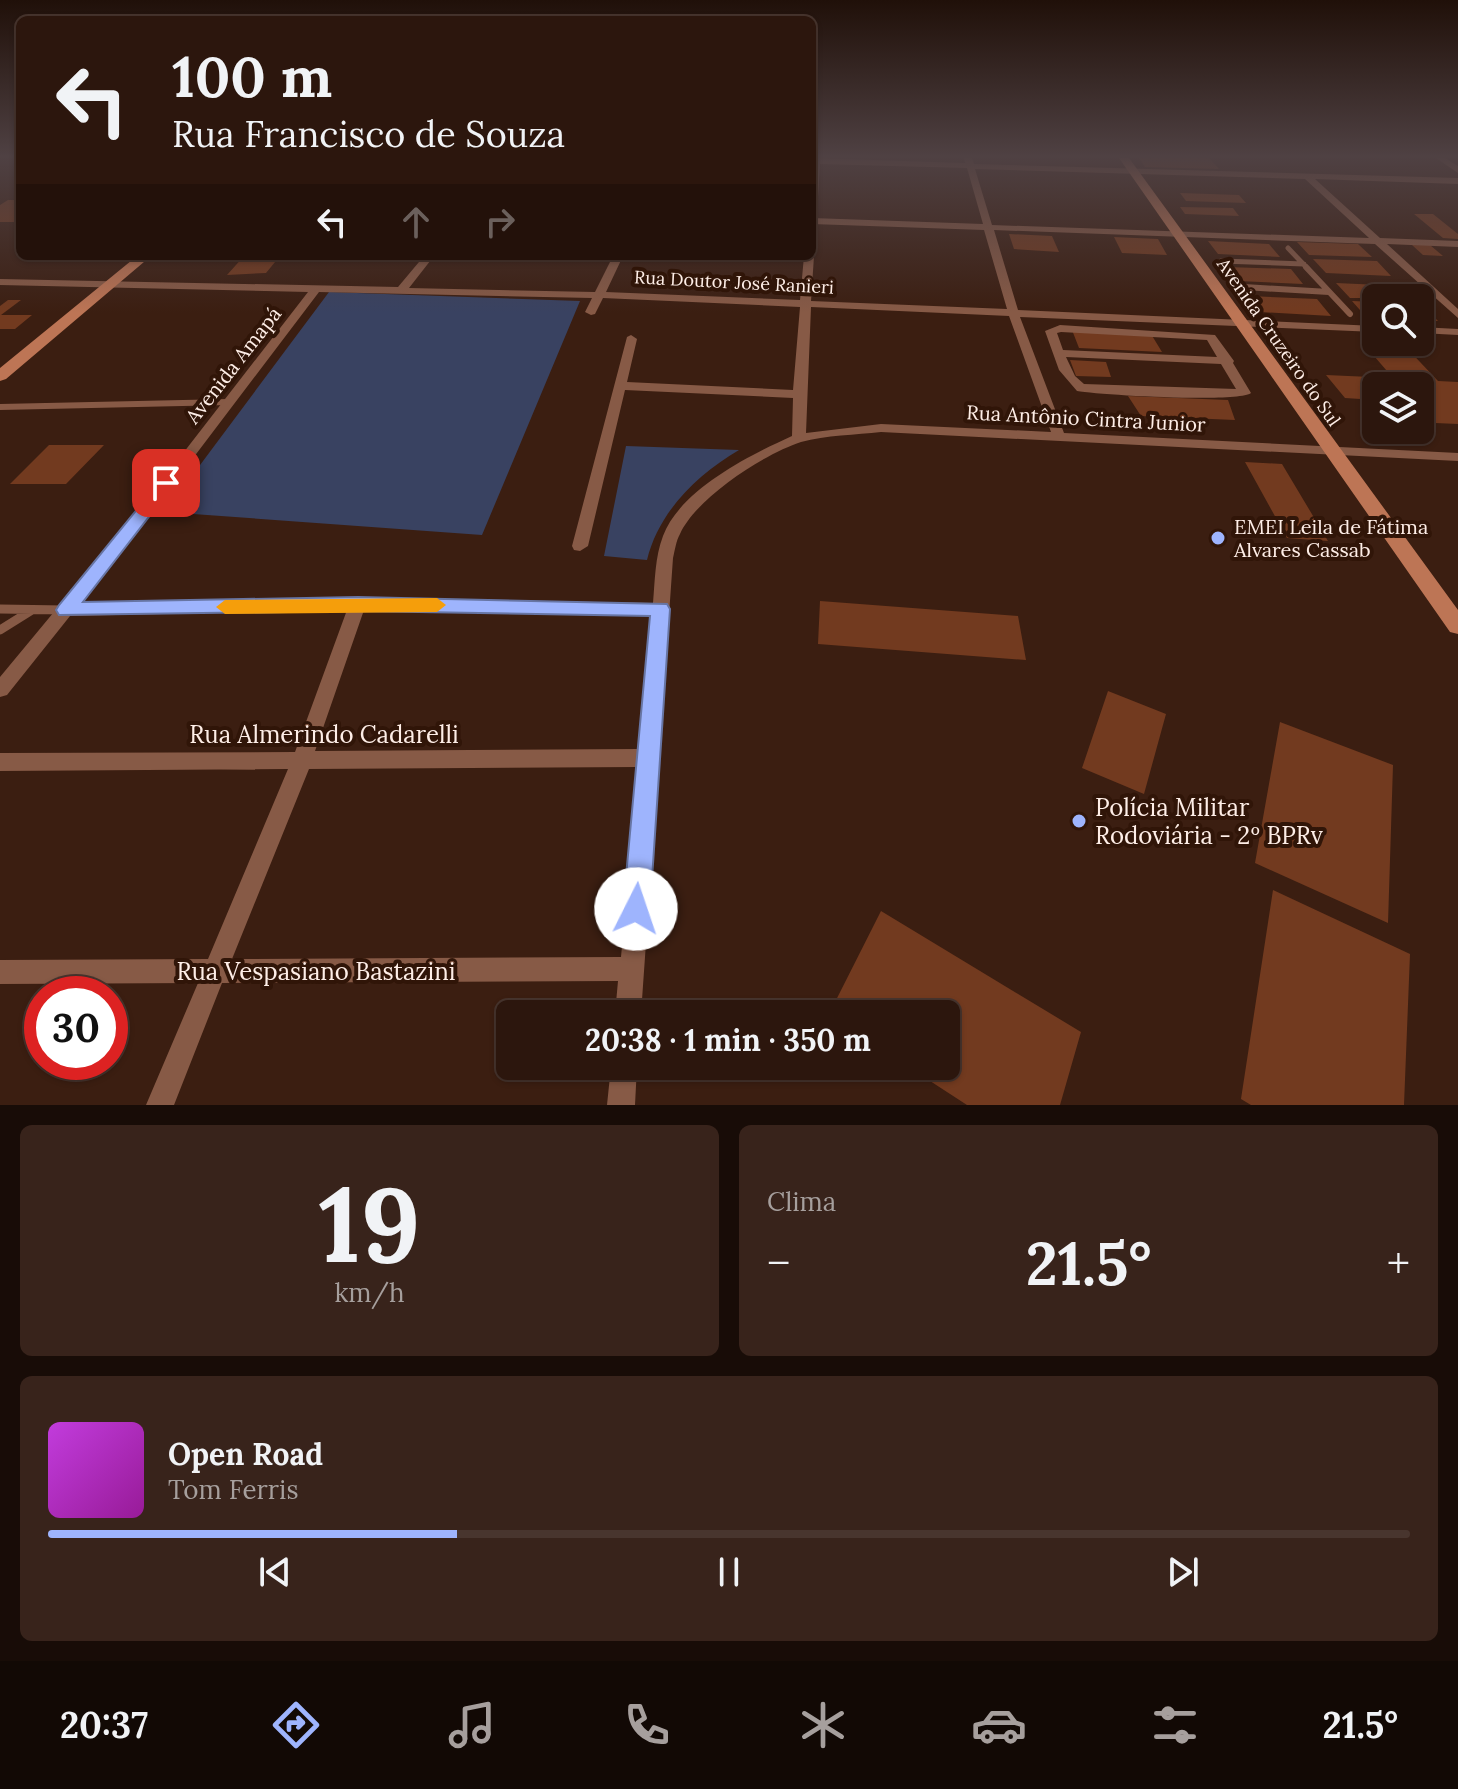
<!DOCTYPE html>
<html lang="pt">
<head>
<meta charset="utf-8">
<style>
  :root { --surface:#2c160d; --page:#38231b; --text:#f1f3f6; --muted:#a69f9d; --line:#48352e; --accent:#9eb4fd }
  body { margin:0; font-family:Lora,serif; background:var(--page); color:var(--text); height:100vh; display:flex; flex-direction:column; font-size:30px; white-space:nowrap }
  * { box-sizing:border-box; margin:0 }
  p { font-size:26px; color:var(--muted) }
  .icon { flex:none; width:44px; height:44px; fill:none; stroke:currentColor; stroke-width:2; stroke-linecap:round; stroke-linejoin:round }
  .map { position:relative; height:1105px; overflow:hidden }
  .details { display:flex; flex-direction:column; gap:20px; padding:20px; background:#180c07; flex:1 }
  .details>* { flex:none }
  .hud { position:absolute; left:16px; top:16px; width:800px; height:244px; border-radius:12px; box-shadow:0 2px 6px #0004,0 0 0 2px var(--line); background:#2c160d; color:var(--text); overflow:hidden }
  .buttons { position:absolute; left:1362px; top:284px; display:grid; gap:16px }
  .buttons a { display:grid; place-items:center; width:72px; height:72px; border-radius:12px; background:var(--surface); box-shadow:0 2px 6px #0004,0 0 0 2px var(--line); font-size:40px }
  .speed { position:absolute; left:24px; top:976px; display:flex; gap:16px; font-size:40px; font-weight:700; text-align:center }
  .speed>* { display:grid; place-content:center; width:104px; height:104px; border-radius:50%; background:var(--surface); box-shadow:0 2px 6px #0004,0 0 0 2px var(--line); line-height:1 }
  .speed .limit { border:12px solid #d22; background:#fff; color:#111 }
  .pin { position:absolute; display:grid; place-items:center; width:68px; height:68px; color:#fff; margin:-34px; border-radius:16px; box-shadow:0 4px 12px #0006 }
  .me { position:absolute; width:88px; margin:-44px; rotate:4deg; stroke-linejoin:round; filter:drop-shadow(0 0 6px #0008) }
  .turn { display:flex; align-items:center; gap:28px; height:168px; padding:0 24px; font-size:36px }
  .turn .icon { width:104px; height:104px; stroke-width:2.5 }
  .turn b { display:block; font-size:56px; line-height:68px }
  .lanes { display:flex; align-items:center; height:76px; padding:0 24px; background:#0003; justify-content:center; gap:40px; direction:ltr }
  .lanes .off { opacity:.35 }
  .big { font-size:60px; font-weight:700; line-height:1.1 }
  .details .card { flex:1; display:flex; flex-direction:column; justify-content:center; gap:12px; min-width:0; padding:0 28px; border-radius:12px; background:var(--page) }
  .details .dial { align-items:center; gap:0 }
  .dial b { font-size:104px; line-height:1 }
  .song { display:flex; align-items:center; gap:24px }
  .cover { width:96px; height:96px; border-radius:12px; background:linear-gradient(135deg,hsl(290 70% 55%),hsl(300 70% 35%)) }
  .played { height:8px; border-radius:4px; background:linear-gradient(90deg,var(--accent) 30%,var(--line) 30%) }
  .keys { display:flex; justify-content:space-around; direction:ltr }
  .heat { display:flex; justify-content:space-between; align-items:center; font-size:44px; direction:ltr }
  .details .tiles { flex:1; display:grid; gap:20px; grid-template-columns:1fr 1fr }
  .card:last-child { grid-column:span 2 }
  .trip { position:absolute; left:496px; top:1000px; width:464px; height:80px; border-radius:12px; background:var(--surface); box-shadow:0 2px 6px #0004,0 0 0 2px var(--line); font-weight:700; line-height:80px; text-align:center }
  .dock { display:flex; height:128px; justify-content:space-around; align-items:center; background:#120905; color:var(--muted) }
  .dock .icon { width:56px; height:56px }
  .dock .on { color:var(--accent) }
  .dock b { font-size:36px; color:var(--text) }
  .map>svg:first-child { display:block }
</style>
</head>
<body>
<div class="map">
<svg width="1458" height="1105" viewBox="0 0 1458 1105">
  <rect width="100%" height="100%" fill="#3b1e11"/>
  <path fill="#394261" d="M329,292L580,301L482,535L165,512Z
    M626,446L739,450C697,475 659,511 647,560L604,556Z"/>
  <path fill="#723a1f" d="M1139,158H1209L1219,169L1145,167Z
    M1180,193L1239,195L1246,203L1186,201Z
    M8,200H20V222H0V205Z
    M1180,207L1233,208L1239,216L1185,214Z
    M1414,214H1433L1458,234V239L1443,238Z
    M1009,234L1052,236L1059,252L1014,249Z
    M1114,237L1158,239L1167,255L1122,253Z
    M1208,241L1269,244L1280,257L1218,254Z
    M1297,242L1358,244L1372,257L1309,255Z
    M1412,245H1430L1443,256L1423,255Z
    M244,256H280L266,273L227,275Z
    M1313,259L1377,261L1391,276L1326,273Z
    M1227,267L1291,269L1303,284L1238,281Z
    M1336,283L1402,286L1415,298H1350Z
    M1249,296L1317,299L1331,316L1261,312Z
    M8,300H21L1,315H32L15,329H0V306Z
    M1352,301L1376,302V318H1367Z
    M1420,303L1438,321L1420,320Z
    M1072,330L1151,334L1162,352L1079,348Z
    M1362,342L1403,344L1438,381L1458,382V424L1435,423L1420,406V386H1376V400L1345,398L1326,375L1393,378Z
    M1070,360L1106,362L1111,377L1076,376Z
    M1128,396L1228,400L1235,420L1141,416Z
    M49,445H104L66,484H10Z
    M1245,462L1282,464L1328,541L1287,538Z
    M820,601L1018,616L1026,660L818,644Z
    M1108,691L1166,714L1144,794L1082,768Z
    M1280,722L1393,765L1388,923L1255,863Z
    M1273,890L1410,954L1404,1105H1251L1241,1099Z
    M881,911L1081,1032L1060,1105H967L907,1066H946V1014H829Z"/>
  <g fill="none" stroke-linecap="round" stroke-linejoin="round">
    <path stroke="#875a46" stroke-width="5" d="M1288,248L1308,269
      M1221,261L1304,264"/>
    <path stroke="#875a46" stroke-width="6" d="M1306,267L1350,314
      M1244,287L1329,292
      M0,407L229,402"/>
    <path stroke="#875a46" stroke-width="9" d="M0,609L65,610
      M0,630L32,610"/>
    <path fill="#875a46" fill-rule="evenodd" d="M812,158L965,163L964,158H972L974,164L1458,178V184L1315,179L1380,238L1458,241V247L1387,244L1458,309V318L1375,244L994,230L1018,310L1376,326V332L1020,317L1064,433L1458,453V461L881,432C856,435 826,435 801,442C764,454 696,498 680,534C676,541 675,550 673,558L641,1014H615L618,981L222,983L174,1105H146L198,983L0,984V960L208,959L288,769L0,771V753L295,752L347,610L70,616L7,695L0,697V677L146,501L308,292L0,285V279L398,287L424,256H434L409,288L595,292L613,256H623L606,292L800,300L804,256H812V254L814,256L811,301L1007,309L984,230L812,224V218L983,224L967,168L820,164L817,213L812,216ZM975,169L1305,179L1369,238L992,225ZM319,292L592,298L585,312L591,315L595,314L603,298L800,307L793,390L627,382L637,339L631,335L627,337L572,546L574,550L580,551L588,546L625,390L793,398L792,436C750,455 680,490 663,536C655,557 655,580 653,603L358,598L80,603L156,507ZM811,307L1009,316L1051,432L881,424L806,433ZM364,610L652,615L639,749L315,751ZM638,767L621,957L232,959L309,769Z
      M1436,158H1445L1458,166V173Z
      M1060,325L1215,335L1234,361L1233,363L1251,393C1238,403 1100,395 1077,391L1059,370L1045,331ZM1061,332L1207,340L1217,357L1063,350L1057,333ZM1066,357L1221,364L1236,389L1084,384L1075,376Z
      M1420,327L1458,329V335L1420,333Z
      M611,1066H637L635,1105H607Z"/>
    <path fill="#bd7555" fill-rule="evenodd" d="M1119,158H1129L1458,610V634L1450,632Z
      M137,256H151L6,379L0,381V368Z"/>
  </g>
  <linearGradient id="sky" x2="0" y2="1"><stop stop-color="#201009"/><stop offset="0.5" stop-color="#4f4143"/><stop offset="1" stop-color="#4f4143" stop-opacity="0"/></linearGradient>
  <rect width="1458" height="313" fill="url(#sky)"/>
  <path fill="#9eb4fd" stroke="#6775a4" stroke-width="2" d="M166,478L172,480L175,483L172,487L83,602L358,597L667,604L670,609L650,909L646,918L636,922L627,918L623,909L650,616L358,611L59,615L56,610L59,605L161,480Z"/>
  <path fill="#f59e0b" d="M437,598L446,605L437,612L225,614L216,607L225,600Z"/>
  <g fill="#9eb4fd" stroke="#301508" stroke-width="3">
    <circle cx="1218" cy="538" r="8"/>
    <circle cx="1079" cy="821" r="8"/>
  </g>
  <g text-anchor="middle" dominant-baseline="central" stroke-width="8" stroke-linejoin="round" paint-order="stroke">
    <g font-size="18" fill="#feeee7" stroke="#301508">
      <text transform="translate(734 282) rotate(3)">Rua Doutor José Ranieri</text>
      <text transform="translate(1279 342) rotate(55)">Avenida Cruzeiro do Sul</text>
    </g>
    <g font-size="20" fill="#feeee7" stroke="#301508">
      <text transform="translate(233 365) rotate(-52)">Avenida Amapá</text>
      <text transform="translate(1086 418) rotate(3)">Rua Antônio Cintra Junior</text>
    </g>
    <g font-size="20" fill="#feeee7" stroke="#301508" text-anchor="start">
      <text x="1234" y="526">EMEI Leila de Fátima<tspan x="1234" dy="23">Alvares Cassab</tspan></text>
    </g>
    <g font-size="24" fill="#feeee7" stroke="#301508">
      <text x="324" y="734">Rua Almerindo Cadarelli</text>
      <text x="316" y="971">Rua Vespasiano Bastazini</text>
    </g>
    <g font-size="24" fill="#feeee7" stroke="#301508" text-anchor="start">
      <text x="1095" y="807">Polícia Militar<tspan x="1095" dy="28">Rodoviária - 2º BPRv</tspan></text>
    </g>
  </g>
</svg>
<div class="buttons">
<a><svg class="icon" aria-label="search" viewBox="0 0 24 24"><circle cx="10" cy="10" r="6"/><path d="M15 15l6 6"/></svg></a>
<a><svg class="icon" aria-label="layers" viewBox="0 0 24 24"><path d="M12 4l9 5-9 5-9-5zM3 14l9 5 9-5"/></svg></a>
</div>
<div class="speed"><div class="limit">30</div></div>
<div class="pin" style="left:166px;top:483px;background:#d93025"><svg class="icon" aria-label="arrive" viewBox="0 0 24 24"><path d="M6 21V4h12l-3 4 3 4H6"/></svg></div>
<svg class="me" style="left:636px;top:909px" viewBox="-20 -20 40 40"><circle r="19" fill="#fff"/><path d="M0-13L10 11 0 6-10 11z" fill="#9eb4fd"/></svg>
<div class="trip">20:38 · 1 min · 350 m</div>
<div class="hud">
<div class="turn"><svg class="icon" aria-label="left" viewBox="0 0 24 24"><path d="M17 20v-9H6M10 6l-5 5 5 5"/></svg><div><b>100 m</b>Rua Francisco de Souza</div></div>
<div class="lanes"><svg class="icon" aria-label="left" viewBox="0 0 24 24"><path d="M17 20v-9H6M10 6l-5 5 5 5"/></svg><svg class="icon off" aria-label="ahead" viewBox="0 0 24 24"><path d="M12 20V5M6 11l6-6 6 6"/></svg><svg class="icon off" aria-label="right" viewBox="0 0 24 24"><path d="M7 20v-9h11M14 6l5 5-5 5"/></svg></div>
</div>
</div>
<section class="details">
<div class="tiles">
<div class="card dial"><b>19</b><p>km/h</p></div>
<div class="card"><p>Clima</p>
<div class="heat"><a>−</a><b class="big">21.5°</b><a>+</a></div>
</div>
<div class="card">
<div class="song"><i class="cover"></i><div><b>Open Road</b><p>Tom Ferris</p></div></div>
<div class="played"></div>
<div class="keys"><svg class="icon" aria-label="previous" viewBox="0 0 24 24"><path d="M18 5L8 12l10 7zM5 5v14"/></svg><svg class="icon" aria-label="pause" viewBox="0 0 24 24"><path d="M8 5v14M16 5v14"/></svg><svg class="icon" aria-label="next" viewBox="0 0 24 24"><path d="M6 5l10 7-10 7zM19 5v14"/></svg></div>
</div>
</div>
</section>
<nav class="dock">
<b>20:37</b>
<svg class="icon on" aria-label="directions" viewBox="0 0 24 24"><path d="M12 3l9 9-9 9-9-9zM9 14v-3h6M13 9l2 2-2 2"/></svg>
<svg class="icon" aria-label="music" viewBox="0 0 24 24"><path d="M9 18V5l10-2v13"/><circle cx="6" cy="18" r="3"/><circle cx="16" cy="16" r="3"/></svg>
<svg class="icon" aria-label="phone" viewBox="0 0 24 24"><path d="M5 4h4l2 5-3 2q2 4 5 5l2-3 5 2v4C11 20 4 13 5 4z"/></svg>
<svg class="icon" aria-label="climate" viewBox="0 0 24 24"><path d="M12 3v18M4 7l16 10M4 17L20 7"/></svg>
<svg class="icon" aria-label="car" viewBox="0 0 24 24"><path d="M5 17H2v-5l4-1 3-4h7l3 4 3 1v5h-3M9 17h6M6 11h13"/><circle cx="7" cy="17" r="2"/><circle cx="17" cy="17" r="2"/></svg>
<svg class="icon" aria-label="filters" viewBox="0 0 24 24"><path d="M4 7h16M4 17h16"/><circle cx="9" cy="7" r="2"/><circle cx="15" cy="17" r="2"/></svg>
<b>21.5°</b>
</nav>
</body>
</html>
